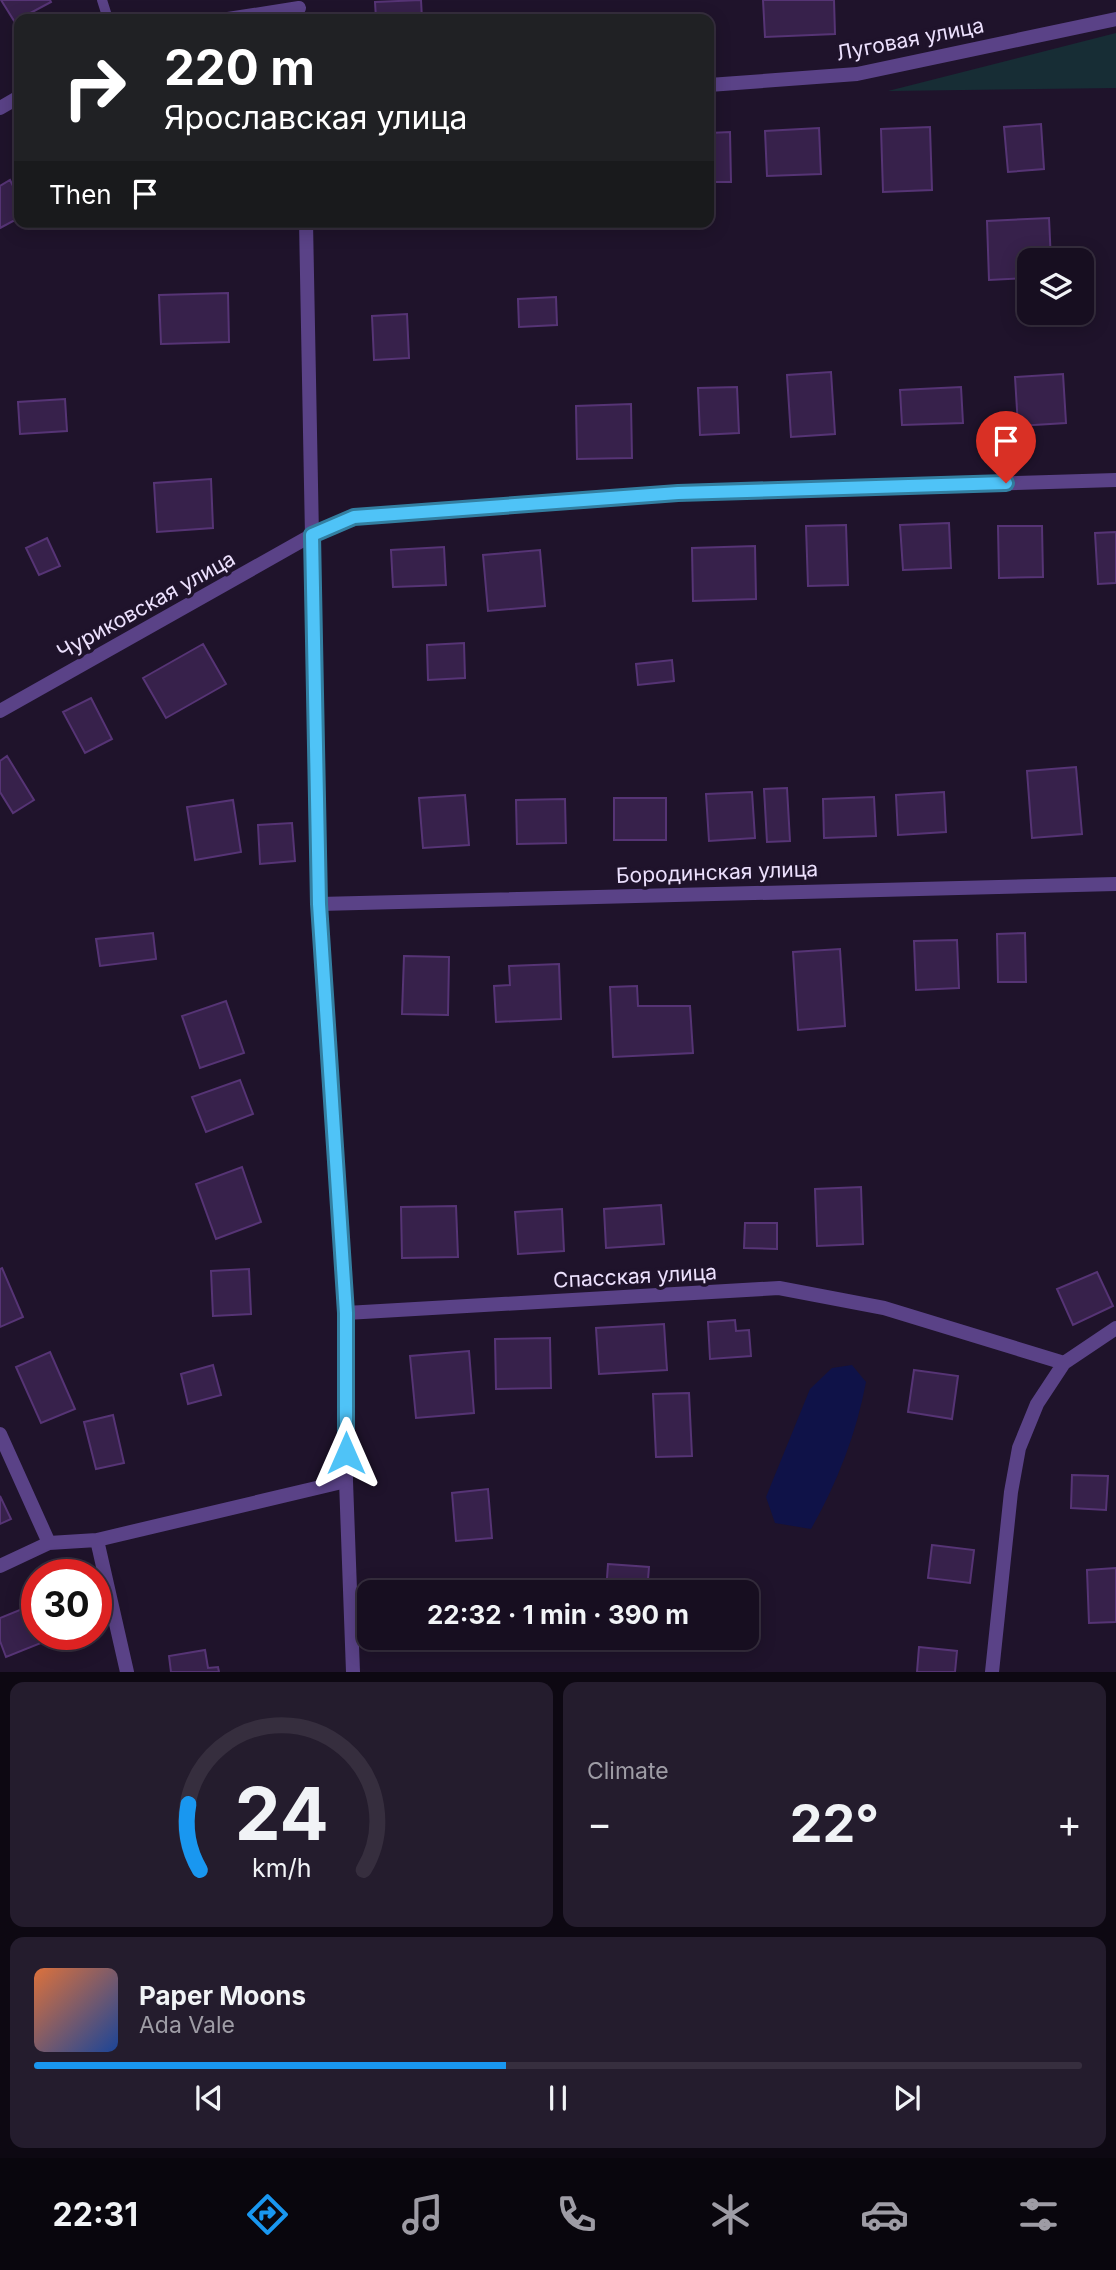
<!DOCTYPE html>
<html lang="en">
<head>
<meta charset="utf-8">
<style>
  :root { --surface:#170e20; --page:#241c2d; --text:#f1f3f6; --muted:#9e9ca5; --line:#362e3e; --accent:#1997f0 }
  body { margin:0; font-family:Inter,sans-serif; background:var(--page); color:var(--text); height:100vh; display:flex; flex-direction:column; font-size:26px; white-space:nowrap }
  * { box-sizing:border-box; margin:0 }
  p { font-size:23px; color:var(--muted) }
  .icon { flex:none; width:38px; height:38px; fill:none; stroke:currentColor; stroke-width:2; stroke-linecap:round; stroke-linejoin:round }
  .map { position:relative; height:1672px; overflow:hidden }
  .panel { display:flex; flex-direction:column; gap:10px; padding:10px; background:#0d0812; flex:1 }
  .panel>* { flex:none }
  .guide { position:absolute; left:14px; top:14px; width:700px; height:214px; border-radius:14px; box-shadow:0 4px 18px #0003,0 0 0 2px var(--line); background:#202124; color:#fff; overflow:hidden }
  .fabs { position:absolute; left:1017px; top:248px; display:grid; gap:14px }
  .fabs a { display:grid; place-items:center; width:77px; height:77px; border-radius:14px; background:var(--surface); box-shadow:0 4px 18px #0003,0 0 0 2px var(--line); font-size:35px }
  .speed { position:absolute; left:21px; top:1559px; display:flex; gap:14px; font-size:35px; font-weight:700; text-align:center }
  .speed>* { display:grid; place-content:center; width:91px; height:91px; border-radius:50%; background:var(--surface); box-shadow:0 4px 18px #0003,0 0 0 2px var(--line); line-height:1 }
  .speed .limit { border:10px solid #d22; background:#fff; color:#111 }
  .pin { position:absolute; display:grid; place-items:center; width:60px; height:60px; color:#fff; margin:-72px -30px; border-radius:50% 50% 50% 0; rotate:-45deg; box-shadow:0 0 7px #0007 }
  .pin .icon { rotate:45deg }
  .me { position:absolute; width:77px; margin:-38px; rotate:0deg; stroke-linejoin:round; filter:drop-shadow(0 0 5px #0008) }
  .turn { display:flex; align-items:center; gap:24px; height:147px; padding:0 35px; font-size:32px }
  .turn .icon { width:91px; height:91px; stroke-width:2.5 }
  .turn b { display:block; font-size:49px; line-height:60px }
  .then { display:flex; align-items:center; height:66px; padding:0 35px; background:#0003; gap:14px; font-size:26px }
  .big { font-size:52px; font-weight:700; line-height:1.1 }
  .panel .card { flex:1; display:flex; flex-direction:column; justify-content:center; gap:10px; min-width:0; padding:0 24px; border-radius:14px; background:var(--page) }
  .panel .dial { align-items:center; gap:0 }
  .dial svg { height:182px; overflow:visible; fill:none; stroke:var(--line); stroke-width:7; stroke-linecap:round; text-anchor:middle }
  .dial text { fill:var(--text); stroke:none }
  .song { display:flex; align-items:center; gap:21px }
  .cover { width:84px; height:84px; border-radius:10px; background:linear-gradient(135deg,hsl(20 70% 55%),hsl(220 70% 35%)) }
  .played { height:7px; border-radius:4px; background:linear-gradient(90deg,var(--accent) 45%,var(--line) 45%) }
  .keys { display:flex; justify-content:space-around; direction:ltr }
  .heat { display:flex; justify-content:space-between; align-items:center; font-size:38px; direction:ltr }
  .panel .tiles { flex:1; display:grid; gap:10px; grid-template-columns:1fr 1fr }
  .card:last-child { grid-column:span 2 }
  .trip { position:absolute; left:357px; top:1580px; width:402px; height:70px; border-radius:14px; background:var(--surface); box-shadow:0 4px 18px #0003,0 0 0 2px var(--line); font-weight:700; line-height:70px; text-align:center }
  .tabs { display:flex; height:112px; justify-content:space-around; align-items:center; background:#09060d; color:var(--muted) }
  .tabs .icon { width:49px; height:49px }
  .tabs .active { color:var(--accent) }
  .tabs b { font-size:32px; color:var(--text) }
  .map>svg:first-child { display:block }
</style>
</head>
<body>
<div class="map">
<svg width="1116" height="1672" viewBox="0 0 1116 1672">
  <rect width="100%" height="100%" fill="#1f132b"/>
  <path fill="#172d35" d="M1116,33V88L888,91Z"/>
  <path fill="#0f1248" d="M852,1365L866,1382C856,1435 837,1483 811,1529L775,1523L766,1497L810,1389L832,1368Z"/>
  <path fill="#37214b" stroke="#563475" stroke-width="2" d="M1,0H50L51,2L19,19L16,24Z
    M421,0L422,19H376L375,2Z
    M763,0H834L835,34L765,37Z
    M517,13V19H478V14Z
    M1041,124L1044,169L1008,172L1004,127Z
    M930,127L932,190L883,192L881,129Z
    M819,128L821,174L767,176L765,131Z
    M730,132L731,182H709V133Z
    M10,180L19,198V218L0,228V186Z
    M1049,218L1051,261H1029V278L989,280L987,221Z
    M228,293L229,342L161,344L159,295Z
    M556,297L557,325L519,327L518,299Z
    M407,314L409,358L374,360L372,316Z
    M831,372L835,434L791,437L787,375Z
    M1063,374L1066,423L1018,426L1015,377Z
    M737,387L739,433L700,435L698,388Z
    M961,387L963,423L902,425L900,390Z
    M65,399L67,431L20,434L18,402Z
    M631,404L632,458L577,459L576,406Z
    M211,479L213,528L157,532L154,483Z
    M949,523L951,568L903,570L900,525Z
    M846,525L848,585L808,586L806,526Z
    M998,526H1042L1043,577L999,578Z
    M1116,532V583L1098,584L1095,533Z
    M47,538L60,566L39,575L26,548Z
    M755,546L756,599L693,601L692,548Z
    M444,547L446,585L393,587L391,550Z
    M540,550L545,606L488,611L483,555Z
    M464,643L465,678L428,680L427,645Z
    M203,644L226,684L166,718L143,678Z
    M672,660L674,681L638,685L636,664Z
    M91,698L112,739L85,753L63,712Z
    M7,756L34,800L13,813L0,792V761Z
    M1076,767L1082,834L1032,838L1027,771Z
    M787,788L790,841L767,842L764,789Z
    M752,792L755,838L709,841L706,794Z
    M944,792L946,832L898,835L896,795Z
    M465,795L469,845L423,848L419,798Z
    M874,797L876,836L824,838L823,799Z
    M614,798H666V840H614Z
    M565,799L566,843L517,844L516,800Z
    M233,800L241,852L195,860L187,807Z
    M292,823L295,861L260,864L258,825Z
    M153,933L156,959L100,966L96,939Z
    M1025,933L1026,982H998L997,934Z
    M957,940L959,988L916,990L914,941Z
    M840,949L845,1026L798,1030L793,952Z
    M404,956L449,957L448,1015L402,1014Z
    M559,964L561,1019L496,1022L494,986L510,985L509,966Z
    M637,986L638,1006H690L693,1053L613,1057L610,987Z
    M226,1001L244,1053L200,1068L182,1016Z
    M240,1080L253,1114L206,1132L192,1097Z
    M242,1167L261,1222L216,1239L196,1184Z
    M861,1187L863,1244L817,1246L815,1189Z
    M661,1205L664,1244L606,1248L604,1209Z
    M456,1206L458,1257L402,1258L401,1207Z
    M562,1209L564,1251L518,1254L515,1212Z
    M745,1223H777V1249L744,1248Z
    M2,1268L23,1317L0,1327V1269Z
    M249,1269L251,1314L213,1316L211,1271Z
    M1097,1272L1113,1306L1073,1325L1057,1289Z
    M735,1320L736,1331L749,1330L751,1356L710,1359L708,1322Z
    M664,1324L667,1370L599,1374L596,1328Z
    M550,1338L551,1388L496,1389L495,1339Z
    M469,1351L474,1413L416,1418L410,1356Z
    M50,1352L75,1409L41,1423L16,1367Z
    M213,1365L221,1395L188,1404L181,1374Z
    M914,1370L958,1376L952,1419L908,1412Z
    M689,1393L692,1456L656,1457L653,1394Z
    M113,1415L124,1463L96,1469L84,1422Z
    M1072,1475L1108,1476L1106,1510L1071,1508Z
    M488,1489L492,1538L456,1541L452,1493Z
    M0,1496L11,1519L0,1524Z
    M932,1545L974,1550L970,1583L928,1578Z
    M608,1564L649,1567L647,1592H606Z
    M1116,1568V1622L1089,1623L1087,1570Z
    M37,1603V1634L56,1637L6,1657L0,1641V1618Z
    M919,1647L957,1651L955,1672H917Z
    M205,1650L208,1668L218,1667L219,1672H171L169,1656Z"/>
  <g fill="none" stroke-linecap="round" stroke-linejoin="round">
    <path stroke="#5a4287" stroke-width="10" d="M102,0L108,19"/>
    <path stroke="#5a4287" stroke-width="14" d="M228,19L299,8
      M709,85L857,74L1116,19
      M0,108L19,97
      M306,222L319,904L346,1313V1481L353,1672
      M0,711L312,535L354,517L678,493L1116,480
      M319,904L1116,884
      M346,1313L779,1288L884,1308L1064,1363L1037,1404L1019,1448L1011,1492L992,1672
      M1064,1363L1116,1328
      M0,1434L49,1543
      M97,1540L127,1672
      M0,1566L49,1543L97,1540L346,1481"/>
  </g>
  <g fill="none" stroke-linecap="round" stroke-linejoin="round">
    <g stroke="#337fa1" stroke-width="18">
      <path id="route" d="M346,1453V1313L319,904L312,535L354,517L678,493L1006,483"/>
    </g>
    <use href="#route" stroke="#4fc3f7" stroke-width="12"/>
  </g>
  <g text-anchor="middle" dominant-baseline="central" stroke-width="7" stroke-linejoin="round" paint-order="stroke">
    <g font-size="21" fill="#ece0fd" stroke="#1f132b">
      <text transform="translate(910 39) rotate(-11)">Луговая улица</text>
      <text transform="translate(146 605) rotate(-29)">Чуриковская улица</text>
      <text transform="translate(717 872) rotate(-2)">Бородинская улица</text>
      <text transform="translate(635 1276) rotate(-3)">Спасская улица</text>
    </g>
  </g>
</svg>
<div class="fabs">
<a><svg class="icon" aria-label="layers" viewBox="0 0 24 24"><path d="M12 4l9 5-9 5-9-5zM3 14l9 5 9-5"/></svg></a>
</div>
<div class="speed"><div class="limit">30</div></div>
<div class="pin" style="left:1006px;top:483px;background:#d93025"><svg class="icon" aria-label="arrive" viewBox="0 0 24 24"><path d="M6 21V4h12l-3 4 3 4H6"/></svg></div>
<svg class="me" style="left:346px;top:1453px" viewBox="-20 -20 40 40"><path d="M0-17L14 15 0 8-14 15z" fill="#4fc3f7" stroke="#fff" stroke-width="4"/></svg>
<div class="trip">22:32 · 1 min · 390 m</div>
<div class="guide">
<div class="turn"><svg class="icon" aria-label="right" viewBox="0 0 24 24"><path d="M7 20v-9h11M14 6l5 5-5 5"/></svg><div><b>220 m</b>Ярославская улица</div></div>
<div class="then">Then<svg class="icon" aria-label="arrive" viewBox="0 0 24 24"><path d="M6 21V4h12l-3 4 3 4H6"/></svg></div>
</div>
</div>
<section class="panel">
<div class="tiles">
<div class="card dial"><svg viewBox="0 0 100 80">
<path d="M14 69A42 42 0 1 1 86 69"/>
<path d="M14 69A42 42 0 0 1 9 40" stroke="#1997f0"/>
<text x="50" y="56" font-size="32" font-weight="700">24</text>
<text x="50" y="72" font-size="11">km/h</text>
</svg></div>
<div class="card"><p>Climate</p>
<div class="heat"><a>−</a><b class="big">22°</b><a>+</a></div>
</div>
<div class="card">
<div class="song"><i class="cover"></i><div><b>Paper Moons</b><p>Ada Vale</p></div></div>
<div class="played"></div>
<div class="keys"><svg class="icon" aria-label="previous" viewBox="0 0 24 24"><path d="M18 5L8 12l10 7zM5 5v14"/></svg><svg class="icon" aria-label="pause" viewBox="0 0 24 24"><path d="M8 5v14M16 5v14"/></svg><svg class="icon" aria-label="next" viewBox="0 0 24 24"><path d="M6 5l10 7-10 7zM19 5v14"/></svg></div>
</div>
</div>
</section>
<nav class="tabs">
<b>22:31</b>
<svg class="icon active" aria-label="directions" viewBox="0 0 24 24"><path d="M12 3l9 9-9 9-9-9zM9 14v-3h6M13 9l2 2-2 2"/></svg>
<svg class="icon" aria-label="music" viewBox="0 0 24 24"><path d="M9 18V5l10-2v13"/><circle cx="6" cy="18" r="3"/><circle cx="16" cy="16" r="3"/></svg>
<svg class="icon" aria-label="phone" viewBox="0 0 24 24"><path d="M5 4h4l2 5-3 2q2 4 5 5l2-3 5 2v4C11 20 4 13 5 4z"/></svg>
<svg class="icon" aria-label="climate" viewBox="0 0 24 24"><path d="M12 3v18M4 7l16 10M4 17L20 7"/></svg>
<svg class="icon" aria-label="car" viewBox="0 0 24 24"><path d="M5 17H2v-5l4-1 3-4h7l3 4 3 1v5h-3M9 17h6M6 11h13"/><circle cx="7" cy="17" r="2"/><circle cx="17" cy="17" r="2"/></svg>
<svg class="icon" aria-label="filters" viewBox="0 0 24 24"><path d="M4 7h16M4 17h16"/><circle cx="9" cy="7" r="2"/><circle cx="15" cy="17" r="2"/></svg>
</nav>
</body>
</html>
